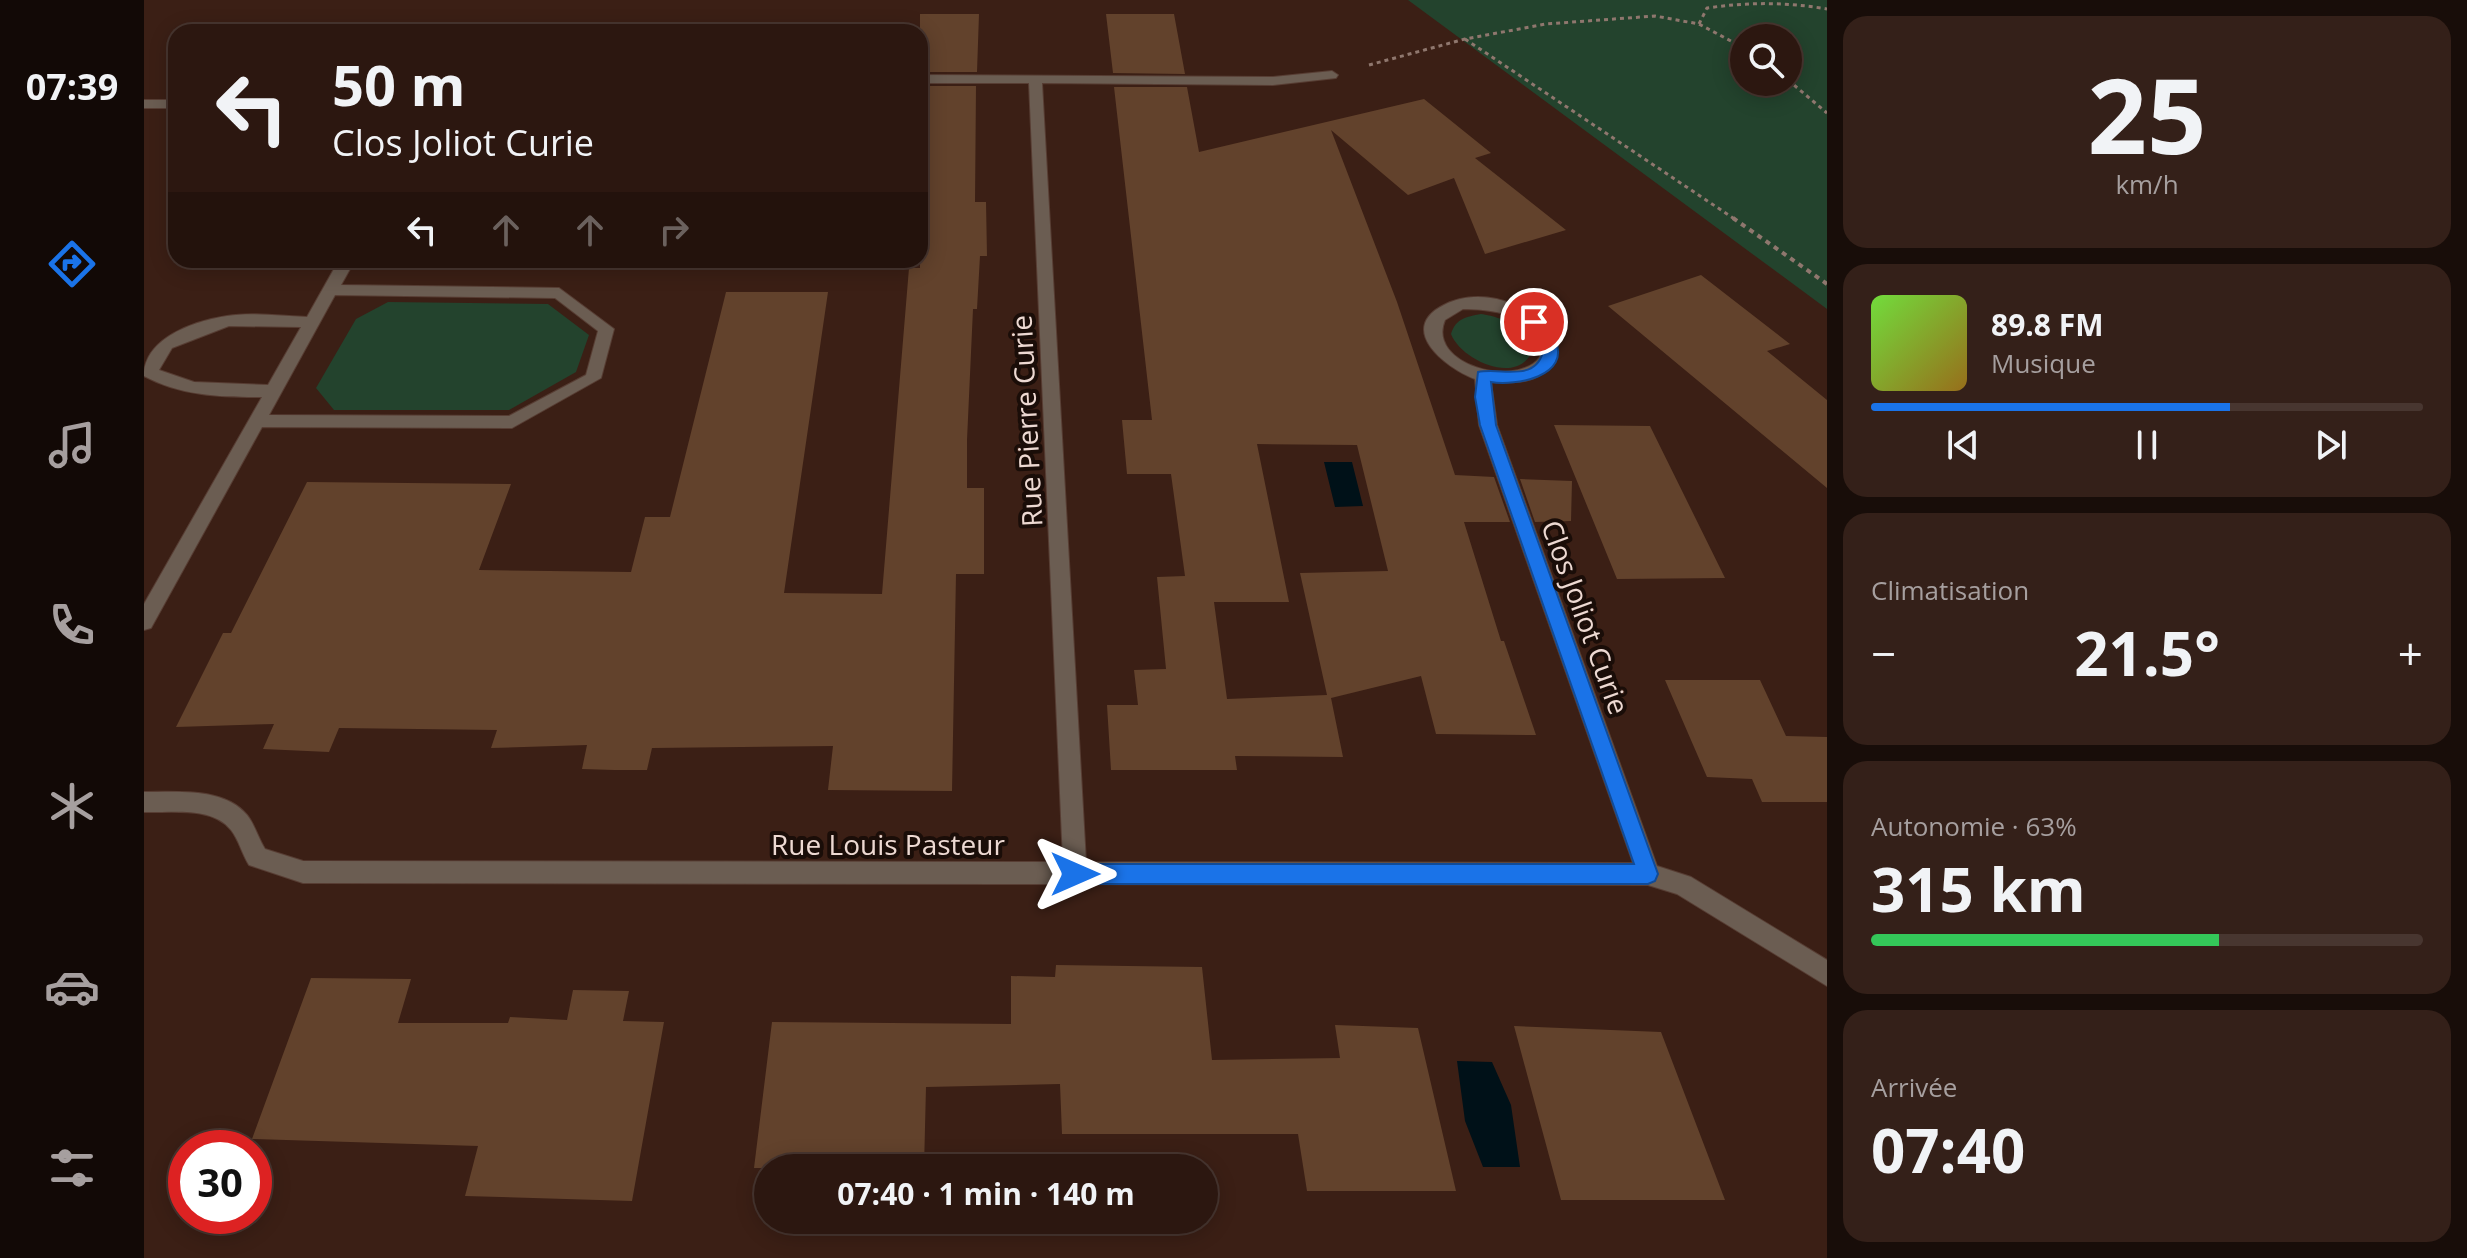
<!DOCTYPE html>
<html lang="fr">
<head>
<meta charset="utf-8">
<style>
  :root { --surface:#2c1710; --page:#342019; --text:#f1f3f6; --muted:#a69f9f; --line:#483630; --accent:#1a73e8 }
  body { margin:0; font-family:"Open Sans",sans-serif; background:var(--page); color:var(--text); height:100vh; display:flex; flex-direction:column; font-size:30px; white-space:nowrap }
  * { box-sizing:border-box; margin:0 }
  p { font-size:26px; color:var(--muted) }
  .icon { flex:none; width:44px; height:44px; fill:none; stroke:currentColor; stroke-width:2; stroke-linecap:round; stroke-linejoin:round }
  .map { position:relative; flex:1; overflow:hidden }
  .drawer { display:flex; flex-direction:column; gap:16px; padding:16px; background:#180d09; width:640px }
  .drawer>* { flex:none }
  .hud { position:absolute; left:24px; top:24px; width:760px; height:244px; border-radius:24px; box-shadow:0 4px 20px #0003,0 0 0 2px var(--line); background:#2c1710; color:var(--text); overflow:hidden }
  .fabs { position:absolute; left:1586px; top:24px; display:grid; gap:16px }
  .fabs a { display:grid; place-items:center; width:72px; height:72px; border-radius:50%; background:var(--surface); box-shadow:0 4px 20px #0003,0 0 0 2px var(--line); font-size:40px }
  .speed { position:absolute; left:24px; top:1130px; display:flex; gap:16px; font-size:40px; font-weight:700; text-align:center }
  .speed>* { display:grid; place-content:center; width:104px; height:104px; border-radius:50%; background:var(--surface); box-shadow:0 4px 20px #0003,0 0 0 2px var(--line); line-height:1 }
  .speed .limit { border:12px solid #d22; background:#fff; color:#111 }
  .pin { position:absolute; display:grid; place-items:center; width:68px; height:68px; color:#fff; margin:-34px; border:4px solid #fff; border-radius:50%; box-shadow:0 2px 8px #0007 }
  .me { position:absolute; width:88px; margin:-44px; rotate:90deg; stroke-linejoin:round; filter:drop-shadow(0 0 6px #0008) }
  .turn { display:flex; align-items:center; gap:28px; height:168px; padding:0 32px; font-size:36px }
  .turn .icon { width:104px; height:104px; stroke-width:2.5 }
  .turn b { display:block; font-size:56px; line-height:68px }
  .lanes { display:flex; align-items:center; height:76px; padding:0 32px; background:#0003; justify-content:center; gap:40px; direction:ltr }
  .lanes .off { opacity:.35 }
  .big { font-size:60px; font-weight:700; line-height:1.1 }
  .drawer .widget { flex:1; display:flex; flex-direction:column; justify-content:center; gap:12px; min-width:0; padding:0 28px; border-radius:24px; background:var(--page) }
  .drawer .dial { align-items:center; gap:0 }
  .dial b { font-size:104px; line-height:1 }
  .song { display:flex; align-items:center; gap:24px }
  .cover { width:96px; height:96px; border-radius:12px; background:linear-gradient(135deg,hsl(100 70% 55%),hsl(40 70% 35%)) }
  .played { height:8px; border-radius:4px; background:linear-gradient(90deg,var(--accent) 65%,var(--line) 65%) }
  .keys { display:flex; justify-content:space-around; direction:ltr }
  .heat { display:flex; justify-content:space-between; align-items:center; font-size:44px; direction:ltr }
  .charge { height:12px; border-radius:6px; background:linear-gradient(90deg,#34c759 63%,var(--line) 0) }
  .trip { position:absolute; left:610px; top:1154px; width:464px; height:80px; border-radius:40px; background:var(--surface); box-shadow:0 4px 20px #0003,0 0 0 2px var(--line); font-weight:700; line-height:80px; text-align:center }
  main { display:flex; flex:1; min-height:0 }
  .tab-bar { display:flex; flex-direction:column; width:144px; justify-content:space-around; align-items:center; background:#120906; color:var(--muted) }
  .tab-bar .icon { width:56px; height:56px }
  .tab-bar .selected { color:var(--accent) }
  .tab-bar b { font-size:36px; color:var(--text) }
  .map>svg:first-child { display:block }
</style>
</head>
<body>
<main>
<nav class="tab-bar">
<b>07:39</b>
<svg class="icon selected" aria-label="directions" viewBox="0 0 24 24"><path d="M12 3l9 9-9 9-9-9zM9 14v-3h6M13 9l2 2-2 2"/></svg>
<svg class="icon" aria-label="music" viewBox="0 0 24 24"><path d="M9 18V5l10-2v13"/><circle cx="6" cy="18" r="3"/><circle cx="16" cy="16" r="3"/></svg>
<svg class="icon" aria-label="phone" viewBox="0 0 24 24"><path d="M5 4h4l2 5-3 2q2 4 5 5l2-3 5 2v4C11 20 4 13 5 4z"/></svg>
<svg class="icon" aria-label="climate" viewBox="0 0 24 24"><path d="M12 3v18M4 7l16 10M4 17L20 7"/></svg>
<svg class="icon" aria-label="car" viewBox="0 0 24 24"><path d="M5 17H2v-5l4-1 3-4h7l3 4 3 1v5h-3M9 17h6M6 11h13"/><circle cx="7" cy="17" r="2"/><circle cx="17" cy="17" r="2"/></svg>
<svg class="icon" aria-label="filters" viewBox="0 0 24 24"><path d="M4 7h16M4 17h16"/><circle cx="9" cy="7" r="2"/><circle cx="15" cy="17" r="2"/></svg>
</nav>
<div class="map">
<svg width="1683" height="1258" viewBox="0 0 1683 1258">
  <rect width="100%" height="100%" fill="#3b1f15"/>
  <path fill="#23432d" fill-rule="evenodd" d="M1264,0H1683V309ZM1644,38V82H1600V38Z
    M244,302L404,304L445,335L432,372L365,410H190L172,388L212,319Z
    M1337,314C1353,316 1404,331 1385,357C1366,383 1316,358 1307,334C1312,318 1322,317 1337,314Z"/>
  <path fill="#001118" d="M1180,462H1208L1219,506L1191,507Z
    M1313,1061L1348,1062L1367,1105L1376,1167H1339L1321,1121Z"/>
  <path fill="#62422c" fill-rule="evenodd" d="M776,14H835L833,72H776Z
    M962,14H1030L1041,74L969,73Z
    M776,86H832L831,202H842L843,256H836L833,309H829L823,440V488H840V574H812L808,791L684,790L689,746L508,748L503,770H470L438,769L443,745L347,748L353,730L195,728L185,752L119,749L130,724L32,727L79,633H87L163,482L367,484L335,570L487,572L501,517H526L582,292H684L640,593L738,594L765,268H776Z
    M970,87H1043L1055,152L1280,99L1347,153L1331,158L1422,230L1341,254L1310,178L1264,195L1187,130L1253,302L1311,475L1350,477L1366,522H1320L1357,641H1360L1392,735L1292,734L1277,676L1187,698L1199,757L1091,756L1093,770H967L963,705H994L990,670L1022,669L1013,577L1041,576L1027,474H983L978,420H1008ZM1113,444L1213,445L1244,571L1156,573L1183,695L1083,699L1070,602H1145Z
    M1557,275L1646,344L1623,351L1683,400V488L1464,306Z
    M1410,425L1506,426L1581,578L1473,579Z
    M1376,479L1428,481L1427,521L1391,522Z
    M1521,680H1616L1642,736L1683,737V802H1618L1608,779L1563,777Z
    M912,965L1058,967L1068,1060L1196,1058L1191,1025L1274,1028L1312,1191H1163L1154,1134H918L916,1084L782,1087L780,1168H610L628,1022L867,1024V976L911,977Z
    M167,978L267,979L254,1023H364L366,1017L423,1020L429,990L485,991L479,1021L520,1022L488,1201L321,1196L334,1146L108,1139Z
    M1370,1026L1517,1032L1581,1200H1417Z"/>
  <g fill="none" stroke-linecap="round" stroke-linejoin="round">
    <g stroke="#573d33" stroke-width="2">
      <path id="minor" d="M1188,71L1194,75L1192,78L1129,85L898,83L942,862L1489,863L1335,425L1331,379C1302,368 1252,329 1300,305C1342,283 1407,309 1413,357C1396,384 1377,383 1347,382L1353,425L1513,866L1547,877L1683,960V986L1533,894L1504,885L159,883L105,865C98,854 95,840 87,830C68,806 27,813 0,812V792C32,792 80,787 103,815C111,825 114,838 121,849L159,861L919,862L885,83H776V75L1129,77ZM1319,309C1354,309 1392,316 1396,357C1373,389 1282,365 1301,320Z
        M0,100H32V108H0Z
        M195,260H211L197,285L415,288L470,329L457,378L368,428L118,427L7,628L0,630V604L118,397C77,397 37,396 0,376C0,338 50,321 83,316C108,312 137,316 163,317ZM191,295L411,298L454,331L442,375L365,416L125,415ZM85,326L157,327L124,385L50,382L15,370L28,348Z"/>
    </g>
    <path stroke="#8f776e" stroke-width="3" stroke-dasharray="4 4" stroke-linecap="butt" d="M1555,24L1563,8C1604,2 1642,2 1683,9
      M1321,39L1592,220
      M1225,65L1321,39L1402,24L1511,16L1555,24L1600,48
      M1644,80L1683,113"/>
    <path stroke="#8f776e" stroke-width="4" stroke-dasharray="5 5" stroke-linecap="butt" d="M1589,218L1683,284"/>
    <use href="#minor" fill="#6b5d52" fill-rule="evenodd"/>
  </g>
  <path fill="#1a73e8" stroke="#114b97" stroke-width="2" d="M1390,317C1400,321 1407,330 1411,339C1428,377 1371,386 1347,382L1352,425L1514,874L1511,881L1504,884H931L923,881L920,874L923,867L931,864H1490L1336,425L1331,397L1334,372C1358,367 1393,384 1400,348L1383,322Z"/>
  <g text-anchor="middle" dominant-baseline="central" stroke-width="8" stroke-linejoin="round" paint-order="stroke">
    <g font-size="28" fill="#edd9d2" stroke="#1a0d08">
      <text transform="translate(882 421) rotate(-93)">Rue Pierre Curie</text>
      <text transform="translate(1442 617) rotate(70)">Clos Joliot Curie</text>
      <text x="744" y="844">Rue Louis Pasteur</text>
    </g>
  </g>
</svg>
<div class="fabs">
<a><svg class="icon" aria-label="search" viewBox="0 0 24 24"><circle cx="10" cy="10" r="6"/><path d="M15 15l6 6"/></svg></a>
</div>
<div class="speed"><div class="limit">30</div></div>
<div class="pin" style="left:1390px;top:322px;background:#d93025"><svg class="icon" aria-label="arrive" viewBox="0 0 24 24"><path d="M6 21V4h12l-3 4 3 4H6"/></svg></div>
<svg class="me" style="left:931px;top:874px" viewBox="-20 -20 40 40"><path d="M0-17L14 15 0 8-14 15z" fill="#1a73e8" stroke="#fff" stroke-width="4"/></svg>
<div class="trip">07:40 · 1 min · 140 m</div>
<div class="hud">
<div class="turn"><svg class="icon" aria-label="left" viewBox="0 0 24 24"><path d="M17 20v-9H6M10 6l-5 5 5 5"/></svg><div><b>50 m</b>Clos Joliot Curie</div></div>
<div class="lanes"><svg class="icon" aria-label="left" viewBox="0 0 24 24"><path d="M17 20v-9H6M10 6l-5 5 5 5"/></svg><svg class="icon off" aria-label="ahead" viewBox="0 0 24 24"><path d="M12 20V5M6 11l6-6 6 6"/></svg><svg class="icon off" aria-label="ahead" viewBox="0 0 24 24"><path d="M12 20V5M6 11l6-6 6 6"/></svg><svg class="icon off" aria-label="right" viewBox="0 0 24 24"><path d="M7 20v-9h11M14 6l5 5-5 5"/></svg></div>
</div>
</div>
<section class="drawer">
<div class="widget dial"><b>25</b><p>km/h</p></div>
<div class="widget">
<div class="song"><i class="cover"></i><div><b>89.8 FM</b><p>Musique</p></div></div>
<div class="played"></div>
<div class="keys"><svg class="icon" aria-label="previous" viewBox="0 0 24 24"><path d="M18 5L8 12l10 7zM5 5v14"/></svg><svg class="icon" aria-label="pause" viewBox="0 0 24 24"><path d="M8 5v14M16 5v14"/></svg><svg class="icon" aria-label="next" viewBox="0 0 24 24"><path d="M6 5l10 7-10 7zM19 5v14"/></svg></div>
</div>
<div class="widget"><p>Climatisation</p>
<div class="heat"><a>−</a><b class="big">21.5°</b><a>+</a></div>
</div>
<div class="widget"><p>Autonomie · 63%</p><b class="big">315 km</b><div class="charge"></div></div>
<div class="widget"><p>Arrivée</p><b class="big">07:40</b></div>
</section>
</main>
</body>
</html>
